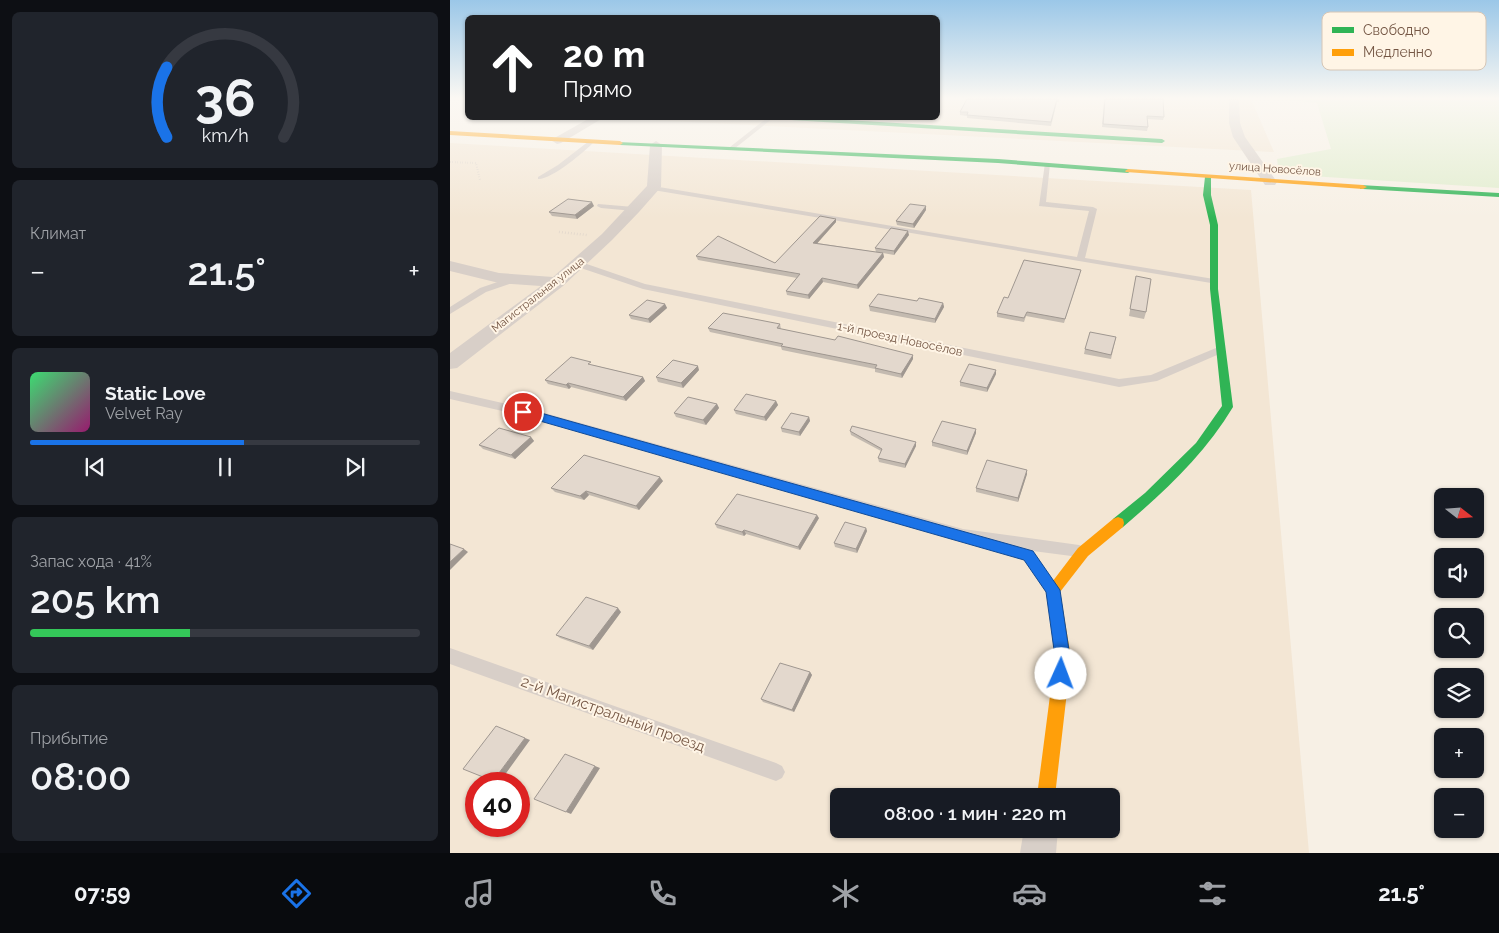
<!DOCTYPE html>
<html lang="ru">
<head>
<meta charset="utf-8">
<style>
  :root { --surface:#171b24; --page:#20242c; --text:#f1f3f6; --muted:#9ea1a6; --line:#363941; --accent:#1a73e8 }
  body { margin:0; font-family:Raleway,sans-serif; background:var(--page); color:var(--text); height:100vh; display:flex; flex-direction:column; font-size:19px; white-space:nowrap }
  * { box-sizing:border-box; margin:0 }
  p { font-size:16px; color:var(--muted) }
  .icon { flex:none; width:28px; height:28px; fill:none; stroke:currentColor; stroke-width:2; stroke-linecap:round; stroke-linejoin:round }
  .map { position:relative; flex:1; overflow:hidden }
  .details { display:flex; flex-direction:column; gap:12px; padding:12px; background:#0d0f14; width:450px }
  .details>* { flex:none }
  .guide { position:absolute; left:15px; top:15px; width:475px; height:105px; border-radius:8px; box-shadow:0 1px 4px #0004; background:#202124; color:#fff; overflow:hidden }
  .needle { width:32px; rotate:107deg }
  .controls { position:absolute; left:984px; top:488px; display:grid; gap:10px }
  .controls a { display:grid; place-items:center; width:50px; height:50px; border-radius:8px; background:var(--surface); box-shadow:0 1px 4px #0004; font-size:25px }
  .speed { position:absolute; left:15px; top:772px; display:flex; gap:10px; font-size:25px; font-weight:700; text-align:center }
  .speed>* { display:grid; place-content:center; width:65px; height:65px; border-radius:50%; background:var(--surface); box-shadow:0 1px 4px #0004; line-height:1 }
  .speed .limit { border:8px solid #d22; background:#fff; color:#111 }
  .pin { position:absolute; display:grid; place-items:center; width:42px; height:42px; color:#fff; margin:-21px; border:2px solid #fff; border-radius:50%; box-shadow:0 1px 5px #0007 }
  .me { position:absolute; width:55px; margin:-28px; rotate:2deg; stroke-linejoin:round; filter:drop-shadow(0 0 4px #0008) }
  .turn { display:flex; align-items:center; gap:18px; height:105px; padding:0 15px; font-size:22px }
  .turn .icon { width:65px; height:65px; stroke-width:2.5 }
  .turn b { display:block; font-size:35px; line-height:42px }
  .big { font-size:38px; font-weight:600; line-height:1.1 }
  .details .card { flex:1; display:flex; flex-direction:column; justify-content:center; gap:8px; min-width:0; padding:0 18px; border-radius:8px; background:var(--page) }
  .details .dial { align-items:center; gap:0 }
  .dial svg { height:130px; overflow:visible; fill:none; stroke:var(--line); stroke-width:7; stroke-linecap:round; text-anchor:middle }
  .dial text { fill:var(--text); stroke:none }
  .song { display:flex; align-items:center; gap:15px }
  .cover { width:60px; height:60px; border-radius:8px; background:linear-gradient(135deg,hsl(140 70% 55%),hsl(320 70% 35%)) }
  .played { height:5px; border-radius:2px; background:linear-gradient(90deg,var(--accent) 55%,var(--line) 55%) }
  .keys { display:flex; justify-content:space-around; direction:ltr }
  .heat { display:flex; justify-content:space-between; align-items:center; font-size:28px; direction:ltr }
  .charge { height:8px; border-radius:4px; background:linear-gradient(90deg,#34c759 41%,var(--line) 0) }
  .trip { position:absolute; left:380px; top:788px; width:290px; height:50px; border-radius:8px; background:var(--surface); box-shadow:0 1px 4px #0004; font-weight:600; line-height:50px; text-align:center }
  .menu { display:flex; height:80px; justify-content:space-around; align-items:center; background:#090b0e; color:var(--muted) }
  .menu .icon { width:35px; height:35px }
  .menu .current { color:var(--accent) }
  .menu b { font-size:22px; color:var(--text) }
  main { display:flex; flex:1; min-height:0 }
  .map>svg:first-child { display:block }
</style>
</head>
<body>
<main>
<section class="details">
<div class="card dial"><svg viewBox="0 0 100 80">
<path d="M14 69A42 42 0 1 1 86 69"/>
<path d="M14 69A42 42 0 0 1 14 26" stroke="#1a73e8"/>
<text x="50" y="56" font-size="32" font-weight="700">36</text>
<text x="50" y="72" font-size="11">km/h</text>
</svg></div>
<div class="card"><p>Климат</p>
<div class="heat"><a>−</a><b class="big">21.5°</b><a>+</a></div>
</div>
<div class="card">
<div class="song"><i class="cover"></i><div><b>Static Love</b><p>Velvet Ray</p></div></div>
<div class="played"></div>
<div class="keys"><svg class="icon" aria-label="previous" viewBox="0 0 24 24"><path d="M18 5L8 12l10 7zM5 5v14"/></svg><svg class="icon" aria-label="pause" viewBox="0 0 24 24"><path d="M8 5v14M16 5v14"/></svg><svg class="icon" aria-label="next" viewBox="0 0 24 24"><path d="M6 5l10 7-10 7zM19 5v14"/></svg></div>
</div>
<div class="card"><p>Запас хода · 41%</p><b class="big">205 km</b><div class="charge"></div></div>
<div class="card"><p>Прибытие</p><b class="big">08:00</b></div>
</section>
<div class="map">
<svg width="1049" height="853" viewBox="0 0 1049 853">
  <rect width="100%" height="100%" fill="#f7f0e5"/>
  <path fill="#f3e6d4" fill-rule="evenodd" d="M488,99H801L824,152L162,118H488Z
    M0,143L801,190L859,853H0ZM26,784H69V826H26ZM389,796H661V829H389Z"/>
  <path fill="#e1edce" d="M826,99H1049V188L829,174L827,159L881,149L867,103Z"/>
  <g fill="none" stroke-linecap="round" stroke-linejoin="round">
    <path stroke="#d8cfc8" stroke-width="2" stroke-dasharray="0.5 2" stroke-linecap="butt" d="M0,162L26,163L30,180"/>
    <path stroke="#d8cfc8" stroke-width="2.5" stroke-dasharray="0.5 2.5" stroke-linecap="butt" d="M109,232L137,235"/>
    <path fill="#d8cfc8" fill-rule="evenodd" d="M317,118H323L284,149H280V147Z
      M139,141L144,142C134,152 101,180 88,179V177L108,165Z
      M595,163L600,164L596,202L643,207L647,209L635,258L764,279L768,282L767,284L203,190L199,188L203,186L627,257L639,211L589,206Z
      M148,204L184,207L188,209L184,211L151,208L147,206Z
      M128,261L195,284L669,379L701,375L766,348L770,347L775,350L774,352L707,381L669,387L193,289L125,266V262Z
      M65,276L69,279L68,281L36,292L0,314V307L30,288Z
      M0,391L91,412L513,529L629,545L634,547L636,551L634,555L629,557L583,551L608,587L606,592L601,593L596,592L575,560L543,550L542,545L513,541L91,420L0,399Z
      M0,648L326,763L332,766L335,772L332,778L326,781L0,664Z"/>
    <path fill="#d8cfc8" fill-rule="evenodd" d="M779,99H789L790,123L795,137L827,182L825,185H815L783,137L779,123Z
      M140,118H153L111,143L107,144L101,140Z
      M206,141L212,145L211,187L189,212L162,240L113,286L7,368L0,369V353L91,286L49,283L0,271V261L49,273L103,277L152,234L197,186L200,145Z
      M574,829H608L606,853H570Z"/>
    <path fill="#30b455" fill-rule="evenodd" d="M338,118H362L712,139L715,141L712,143L341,120Z
      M168,142L548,159L678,169L681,171L678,173L548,163L170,145L168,144Z
      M758,175L761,177V195L768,225V289L783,407C755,454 714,492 673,527L668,529L663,527L662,523L663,519L695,493L746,443L772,406L760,289V225L753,195L755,177Z
      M910,185L1049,193V197L913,189H910Z"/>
    <path fill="#ff9f0a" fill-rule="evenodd" d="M0,131L170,141L173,143L170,145L0,135Z
      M678,169L913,185L917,187L913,189L676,172L675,171Z
      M668,517L673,519L674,523L673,527L638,556L610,592L621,657L605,796H587L605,657L596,590L628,548L663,519Z"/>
  </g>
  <path fill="#c3bab0" d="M517,99H609V102H607L601,126L517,118V116L510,115V112Z
    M654,99L713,102L714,117L713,120L697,119L698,127L697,131L652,127Z
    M144,206L127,219L102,216L99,212Z
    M476,210L464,228L447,225L446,221Z
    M386,219V222L367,243L426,252L425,248L459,235L444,255L433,253L434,257L408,289L373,282L359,299L337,295L336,291L347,278L248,260L246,256L325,263Z
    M630,274L614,323L576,316L574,322L547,317V313L558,298Z
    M686,276L696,312L694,319L679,316Z
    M467,301L493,303L494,307L485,323L420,311L419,306Z
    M215,304L217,308L200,323L181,319L179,315Z
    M330,324L331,329L463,359L452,378L425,372V369L332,350L331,347L260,332L258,328Z
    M666,337L661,359L634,354L635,349Z
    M143,365L193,377L195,381L176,401L121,387L119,389L98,384L95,380Z
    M249,370L233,388L208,382L206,377Z
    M546,374L537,392L510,386V382Z
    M326,401L328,405L316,421L286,414L284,410Z
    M267,404L269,408L256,425L226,417L224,413Z
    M359,417L360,421L350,436L332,432L331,428Z
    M526,429V433L517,455L482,446V442Z
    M400,431L466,442V446L455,468L429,462L428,458L431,451L401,435Z
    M81,437L84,441L65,459L33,449L29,445Z
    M577,474L568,502L526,492V488Z
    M213,481L189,510L139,495L134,500L105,492L101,488Z
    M369,518L350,550L296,534L294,536L267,528L265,524Z
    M416,528L417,531L407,553L385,547L384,543Z
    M171,612L143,650L110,638L106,635Z
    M360,672L362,675L344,712L313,702L311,699Z"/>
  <path fill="#9f9790" d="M142,202L144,206L127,219L125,215Z
    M476,206V210L464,228L463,224Z
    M386,219V222L364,247L363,243Z
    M458,231L459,235L444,255V251Z
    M433,253L434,257L408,289L407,285Z
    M372,278L373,282L359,299L358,295Z
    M493,303L494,307L485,323V319Z
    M215,304L217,308L200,323L198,319Z
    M463,355V359L452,378L451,374Z
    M248,366L249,370L233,388L231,383Z
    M546,370V374L537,392V388Z
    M193,377L195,381L176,401L173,397Z
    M118,383L121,387L119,389L116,385Z
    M326,401L328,405L316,421L314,417Z
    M267,404L269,408L256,425L253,420Z
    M359,417L360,421L350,436L349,432Z
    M526,429V433L517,455V451Z
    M81,437L84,441L65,459L61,455Z
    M466,442V446L455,468V464Z
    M577,470V474L568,502V498Z
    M210,477L213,481L189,510L186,506Z
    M136,491L139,495L134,500L130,496Z
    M367,515L369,518L350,550L348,547Z
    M416,528L417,531L407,553L406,549Z
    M294,530L296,534L294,536L292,532Z
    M14,549L18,552L0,570V562Z
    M168,608L171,612L143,650L139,646Z
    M360,672L362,675L344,712L342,710Z
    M75,738L80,740L49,783L43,781Z
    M145,766L150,768L121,814L116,812Z"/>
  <path fill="#e3d8cd" stroke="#9f9790" d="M517,99H607L601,122L517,115L518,112H510Z
    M655,99H713L714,117L697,116L698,127L653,124Z
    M118,199L142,202L125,215L99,212Z
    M460,204L476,206L463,224L446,221Z
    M370,216L386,219L363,243L433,253L407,285L372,278L358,295L336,291L350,274L246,256L268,236L325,263Z
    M441,228L458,231L444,251L425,248Z
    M574,260L631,270L615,319L577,312L574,318L547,313L554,297L558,298Z
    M686,276L701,279L696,312L680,309Z
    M428,294L467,301L469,298L493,303L485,319L419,306Z
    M197,300L215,304L198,319L179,315Z
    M273,313L330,324L327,328L385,340L388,336L463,355L451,374L425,368L427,365L331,346L333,344L258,328Z
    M640,332L666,337L661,355L635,349Z
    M121,357L141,362L138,364L193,377L173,397L118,383L116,385L95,380Z
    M223,360L248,366L231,383L206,377Z
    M519,364L546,370L537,388L510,382Z
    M296,394L326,401L314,417L284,410Z
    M238,397L267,404L253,420L224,413Z
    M341,413L359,417L349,432L331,428Z
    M492,421L526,429L517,451L482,442Z
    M402,426L466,442L455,464L428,458L432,449L400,431Z
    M49,428L81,437L61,455L29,445Z
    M134,455L210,477L186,506L136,491L130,496L101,488Z
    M537,460L577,470L568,498L526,488Z
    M287,494L367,515L348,547L294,530L292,532L265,524Z
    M395,522L416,528L406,549L384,543Z
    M0,544L14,549L0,562Z
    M136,597L168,608L139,646L106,635Z
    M330,663L360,672L342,710L311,699Z
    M46,726L75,738L43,781L13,769Z
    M115,754L145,766L116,812L84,799Z"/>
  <linearGradient id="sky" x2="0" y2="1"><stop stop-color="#9bc7e8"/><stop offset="0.45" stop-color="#fbf8f3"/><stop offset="1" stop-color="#fbf8f3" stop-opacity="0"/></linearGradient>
  <rect width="1049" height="218" fill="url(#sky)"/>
  <path fill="#1a73e8" stroke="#114b97" d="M73,408L583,551L610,590L620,657L616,680L611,682L605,680L603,674L605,657L596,592L574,560L69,415V409Z"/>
  <g text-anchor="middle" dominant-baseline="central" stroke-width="4" stroke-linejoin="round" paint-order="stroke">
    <g font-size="11" fill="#755745" stroke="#fff5e6">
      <text transform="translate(825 169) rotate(4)">улица Новосёлов</text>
      <text transform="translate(88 295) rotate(-38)">Магистральная улица</text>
    </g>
    <g font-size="12" fill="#755745" stroke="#fff5e6">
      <text transform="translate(450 339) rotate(12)">1-й проезд Новосёлов</text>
    </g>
    <g font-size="15" fill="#755745" stroke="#fff5e6">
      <text transform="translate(163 714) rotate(20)">2-й Магистральный проезд</text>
    </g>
  </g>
  <rect x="872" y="12" width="164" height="58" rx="8" fill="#fff5e6" stroke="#d6c6b6" stroke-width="1"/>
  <rect x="882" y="27" width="22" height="6" fill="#30b455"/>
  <rect x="882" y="49" width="22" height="7" fill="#ff9f0a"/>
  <g font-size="14" fill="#755745">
    <text x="913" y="35">Свободно</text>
    <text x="913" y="57">Медленно</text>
  </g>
</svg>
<div class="controls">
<a><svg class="needle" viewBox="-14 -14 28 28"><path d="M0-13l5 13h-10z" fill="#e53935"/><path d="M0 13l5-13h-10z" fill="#9ea1a6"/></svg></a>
<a><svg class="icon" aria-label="sound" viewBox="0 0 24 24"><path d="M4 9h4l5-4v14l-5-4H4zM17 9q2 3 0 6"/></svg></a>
<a><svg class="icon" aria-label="search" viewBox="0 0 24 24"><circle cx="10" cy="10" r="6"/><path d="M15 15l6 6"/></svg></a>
<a><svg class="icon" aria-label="layers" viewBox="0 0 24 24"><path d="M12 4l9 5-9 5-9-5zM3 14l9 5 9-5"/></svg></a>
<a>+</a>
<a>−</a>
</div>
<div class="speed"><div class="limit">40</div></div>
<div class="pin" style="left:73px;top:412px;background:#d93025"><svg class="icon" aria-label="arrive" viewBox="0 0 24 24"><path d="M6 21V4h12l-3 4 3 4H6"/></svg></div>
<svg class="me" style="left:611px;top:674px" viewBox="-20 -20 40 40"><circle r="19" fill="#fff"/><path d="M0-13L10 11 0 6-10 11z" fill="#1a73e8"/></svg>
<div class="trip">08:00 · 1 мин · 220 m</div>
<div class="guide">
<div class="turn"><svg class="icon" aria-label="ahead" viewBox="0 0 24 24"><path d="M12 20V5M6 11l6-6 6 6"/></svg><div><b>20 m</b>Прямо</div></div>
</div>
</div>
</main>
<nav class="menu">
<b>07:59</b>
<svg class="icon current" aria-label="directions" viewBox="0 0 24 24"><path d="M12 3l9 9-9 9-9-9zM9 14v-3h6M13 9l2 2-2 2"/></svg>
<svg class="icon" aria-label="music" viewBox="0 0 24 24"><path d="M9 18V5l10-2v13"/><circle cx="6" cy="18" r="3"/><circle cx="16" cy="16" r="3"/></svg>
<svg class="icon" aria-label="phone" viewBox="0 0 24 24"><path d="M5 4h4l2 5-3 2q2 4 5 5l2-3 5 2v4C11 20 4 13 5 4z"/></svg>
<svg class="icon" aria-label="climate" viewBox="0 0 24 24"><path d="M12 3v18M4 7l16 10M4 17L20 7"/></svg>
<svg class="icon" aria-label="car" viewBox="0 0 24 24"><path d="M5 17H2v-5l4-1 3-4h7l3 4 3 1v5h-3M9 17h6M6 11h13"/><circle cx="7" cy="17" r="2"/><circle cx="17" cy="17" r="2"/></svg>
<svg class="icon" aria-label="filters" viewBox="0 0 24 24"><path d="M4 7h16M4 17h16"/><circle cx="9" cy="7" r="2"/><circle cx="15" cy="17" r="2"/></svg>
<b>21.5°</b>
</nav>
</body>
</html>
